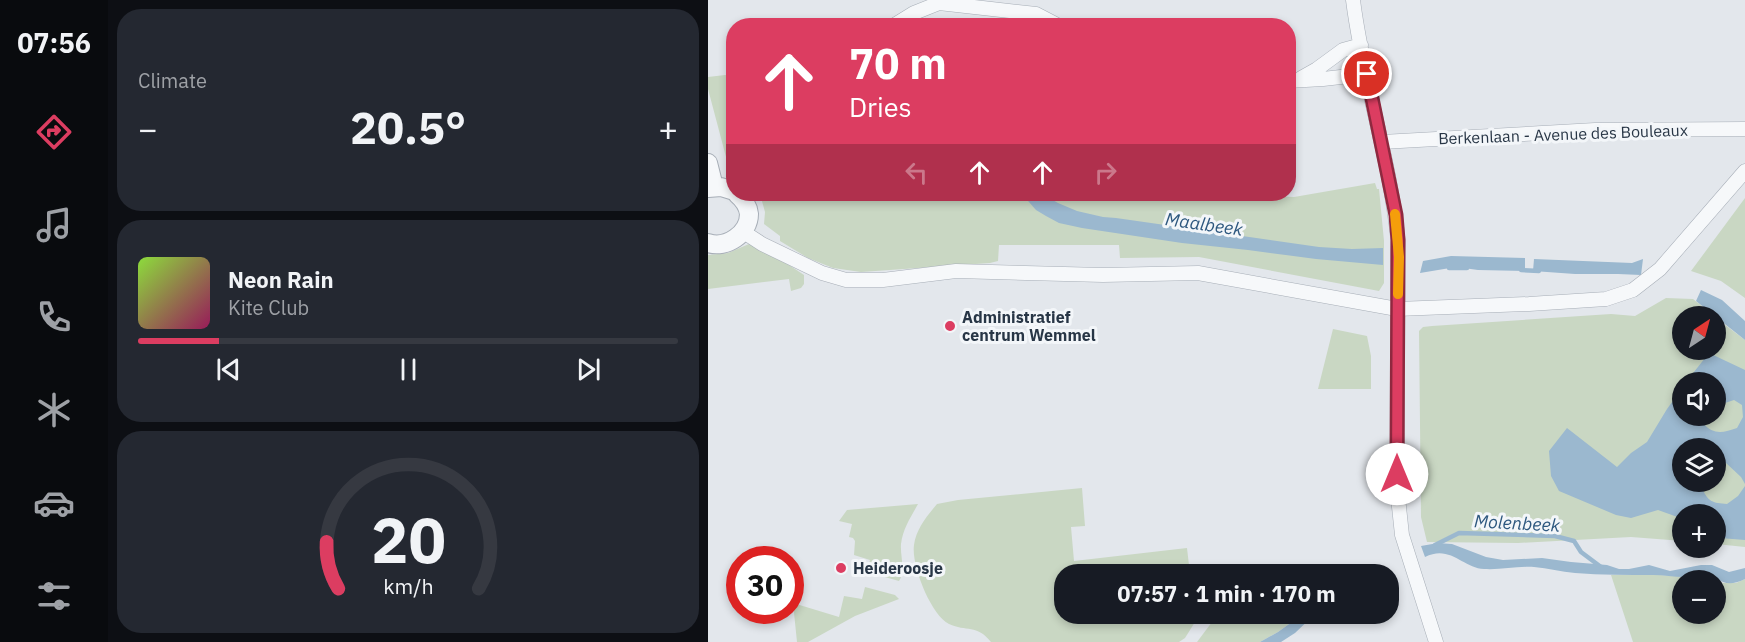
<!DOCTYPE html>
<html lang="en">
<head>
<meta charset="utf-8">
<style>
  :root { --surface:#171b24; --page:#242831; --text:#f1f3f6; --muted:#9ea1a6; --line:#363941; --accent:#dc3d61 }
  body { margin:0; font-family:"IBM Plex Sans",sans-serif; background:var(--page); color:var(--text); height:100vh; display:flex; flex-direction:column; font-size:22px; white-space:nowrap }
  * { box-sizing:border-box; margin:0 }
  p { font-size:20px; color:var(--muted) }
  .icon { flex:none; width:33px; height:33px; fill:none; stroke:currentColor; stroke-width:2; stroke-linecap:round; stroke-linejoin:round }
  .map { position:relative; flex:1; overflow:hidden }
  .details { display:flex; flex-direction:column; gap:9px; padding:9px; background:#0d0f14; width:600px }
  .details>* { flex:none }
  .top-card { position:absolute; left:18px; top:18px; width:570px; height:183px; border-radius:24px; box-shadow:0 3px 9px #0003; background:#dc3d61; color:#fff; overflow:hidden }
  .needle { width:39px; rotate:36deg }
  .tools { position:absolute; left:964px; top:306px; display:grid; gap:12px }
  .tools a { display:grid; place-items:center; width:54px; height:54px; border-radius:50%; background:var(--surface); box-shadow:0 3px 9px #0003; font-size:30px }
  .speed { position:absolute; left:18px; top:546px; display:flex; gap:12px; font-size:30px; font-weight:700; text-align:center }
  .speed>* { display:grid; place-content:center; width:78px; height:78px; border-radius:50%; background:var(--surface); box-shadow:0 3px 9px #0003; line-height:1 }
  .speed .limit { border:9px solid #d22; background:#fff; color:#111 }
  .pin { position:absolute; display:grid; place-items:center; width:51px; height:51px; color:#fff; margin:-26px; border:3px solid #fff; border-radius:50%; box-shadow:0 2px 6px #0007 }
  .me { position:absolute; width:66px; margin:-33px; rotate:0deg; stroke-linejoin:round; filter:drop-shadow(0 0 4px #0008) }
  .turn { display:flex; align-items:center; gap:21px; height:126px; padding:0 24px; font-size:27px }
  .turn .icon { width:78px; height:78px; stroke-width:2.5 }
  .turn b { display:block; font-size:42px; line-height:51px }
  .lanes { display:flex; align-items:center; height:57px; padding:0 24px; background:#0003; justify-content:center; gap:30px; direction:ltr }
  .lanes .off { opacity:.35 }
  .big { font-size:45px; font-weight:700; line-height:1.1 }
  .details .widget { flex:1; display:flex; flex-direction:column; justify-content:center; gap:9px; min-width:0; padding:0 21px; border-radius:24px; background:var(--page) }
  .details .dial { align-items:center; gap:0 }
  .dial svg { height:156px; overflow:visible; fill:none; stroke:var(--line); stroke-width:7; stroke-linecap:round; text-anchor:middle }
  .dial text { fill:var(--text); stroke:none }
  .song { display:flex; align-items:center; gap:18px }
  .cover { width:72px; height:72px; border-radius:9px; background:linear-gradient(135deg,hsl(90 70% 55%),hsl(330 70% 35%)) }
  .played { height:6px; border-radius:3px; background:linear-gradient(90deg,var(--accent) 15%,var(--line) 15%) }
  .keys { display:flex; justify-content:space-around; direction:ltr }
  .heat { display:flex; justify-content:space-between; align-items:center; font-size:33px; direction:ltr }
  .trip { position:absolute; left:346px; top:564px; width:345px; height:60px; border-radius:24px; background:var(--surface); box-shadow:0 3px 9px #0003; font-weight:700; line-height:60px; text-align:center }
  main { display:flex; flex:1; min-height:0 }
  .menu { display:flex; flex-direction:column; width:108px; justify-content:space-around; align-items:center; background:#090b0e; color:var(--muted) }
  .menu .icon { width:42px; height:42px }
  .menu .on { color:var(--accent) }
  .menu b { font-size:27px; color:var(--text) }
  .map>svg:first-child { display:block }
</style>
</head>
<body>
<main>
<nav class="menu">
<b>07:56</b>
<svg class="icon on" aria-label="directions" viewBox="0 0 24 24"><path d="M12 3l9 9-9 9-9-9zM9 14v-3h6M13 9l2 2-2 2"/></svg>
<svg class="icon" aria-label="music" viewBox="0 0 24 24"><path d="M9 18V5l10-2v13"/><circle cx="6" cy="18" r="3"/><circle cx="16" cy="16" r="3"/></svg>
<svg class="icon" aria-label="phone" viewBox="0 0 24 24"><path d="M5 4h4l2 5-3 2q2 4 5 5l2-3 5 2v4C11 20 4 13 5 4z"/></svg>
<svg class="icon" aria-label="climate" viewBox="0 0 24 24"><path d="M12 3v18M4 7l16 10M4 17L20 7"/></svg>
<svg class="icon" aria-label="car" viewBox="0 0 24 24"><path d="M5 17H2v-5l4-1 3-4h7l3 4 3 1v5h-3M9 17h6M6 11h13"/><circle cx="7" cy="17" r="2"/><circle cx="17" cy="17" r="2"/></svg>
<svg class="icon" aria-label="filters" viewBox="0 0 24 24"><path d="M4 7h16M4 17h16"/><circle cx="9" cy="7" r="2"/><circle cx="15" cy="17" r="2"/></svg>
</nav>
<section class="details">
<div class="widget"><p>Climate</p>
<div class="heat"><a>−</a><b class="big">20.5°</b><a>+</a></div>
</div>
<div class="widget">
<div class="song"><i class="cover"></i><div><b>Neon Rain</b><p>Kite Club</p></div></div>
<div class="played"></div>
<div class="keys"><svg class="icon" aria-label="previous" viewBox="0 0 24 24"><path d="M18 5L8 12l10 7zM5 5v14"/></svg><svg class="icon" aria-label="pause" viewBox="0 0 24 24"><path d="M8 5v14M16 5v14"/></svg><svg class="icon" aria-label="next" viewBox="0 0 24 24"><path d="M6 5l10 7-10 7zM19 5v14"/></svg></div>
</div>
<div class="widget dial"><svg viewBox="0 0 100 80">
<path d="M14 69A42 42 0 1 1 86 69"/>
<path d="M14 69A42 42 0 0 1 8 45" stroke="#dc3d61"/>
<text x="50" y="56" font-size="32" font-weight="700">20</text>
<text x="50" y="72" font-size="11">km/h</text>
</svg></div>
</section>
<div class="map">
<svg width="1037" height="642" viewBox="0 0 1037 642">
  <rect width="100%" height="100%" fill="#e3e7ec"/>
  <path fill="#c9d7c3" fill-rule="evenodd" d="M17,75L25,76V175L22,172L0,89V77Z
    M667,183L669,189H671L676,241V283L671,291L491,257L412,258L411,245H291L290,261L282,263L153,272L125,268L100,258L72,241V236L56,224L57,212L52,194H518L586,197Z
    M1037,198V298L1013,281L983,271Z
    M41,244L44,245L69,257L96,275V284L93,288L83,291L81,279L0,289V255L20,253Z
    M958,298L985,299L1007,316H975V350H1008V318L1037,340V547L1008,544V514H975V541L923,537L810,543L719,542L713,517L711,331L715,327L724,326L903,314L927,316ZM975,382H1008V416H975ZM975,448H1008V482H975Z
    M625,329L659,336L663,356V389H610Z
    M374,488L377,526L363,527L366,561L479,548L482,574H357V614H492L477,638L471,642H283C269,624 258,632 241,624C223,615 203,565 206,545C208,529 219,516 229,504L250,500Z
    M210,504C203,517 195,528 193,544C192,556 198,571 191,581L159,572L162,560L146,555L147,541L145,538L141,537L144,524L131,521L139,510Z
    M903,575H952L979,577L996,575L1002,576L1014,583H1028L1037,579V642H925ZM975,580H1008V614H975Z
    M157,587L187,595L191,599L147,616L100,642H89L85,603L131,617L136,596L154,599Z
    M510,614H595L570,632L552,642H489Z"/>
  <path fill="#9bb8cf" d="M314,194H334L350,203L369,211L395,217L408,218L611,247L644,249L675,248V265L608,259L540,250L474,243L374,228L351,223L338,216L328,210Z
    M743,256L817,258V271L770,270L748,267L712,273L715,261Z
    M826,259L924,263L935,259L933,275L910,274H867L825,271Z
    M993,290L1014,300L1037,321V340L988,301Z
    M1001,353L1037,370V484L1033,477L1018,463L1008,471V448H975V482H997L994,488C1000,502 1005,503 1019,504L1030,496L1037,486V540L1012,538L1008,536V514H975V519L950,510L923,518L908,515L851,491L843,476L841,451L859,428L909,467L923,453L939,442L959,409L975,387V416H995V423C1005,435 1015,433 1029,428L1035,417L1034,405L1026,400L1008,406V382H978Z
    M730,543L744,544L778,557L795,560L834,558L863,562L899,565L911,569H921L941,565L962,571L993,565H1004L1021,572L1037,568V579C1013,591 1012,574 994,575C988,575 983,577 976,577C966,577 955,575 945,575C919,575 893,575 867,573C853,572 840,568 826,567C810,566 793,570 776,569C755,568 742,544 717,557L713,546Z
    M595,614H607L587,633L573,642H552L570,632Z"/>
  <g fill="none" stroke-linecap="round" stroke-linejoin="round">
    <path stroke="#9bb8cf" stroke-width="4.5" d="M741,268H759
      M813,270L831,271
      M727,545L751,533L847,536L866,541L873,552L893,567"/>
    <g stroke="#a7aeb7" stroke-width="15">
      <path id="minor" d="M645,0C655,81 682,159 690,240L689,488L694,535L728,642
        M185,26L206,13L231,3L328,14L351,26
        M593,78L609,69L635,50L653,45
        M580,81L615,79L659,74
        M674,142L887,130L1037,129
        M34,231L54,244L114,273L138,280H175L248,271L395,275L490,273L689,309L821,304L898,299L925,290L952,269L1037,171"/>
    </g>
    <g stroke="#a7aeb7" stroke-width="20">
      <path id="tertiary" d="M0,163L6,187
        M0,188L13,187L26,191
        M0,243C18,249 41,234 41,214C40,205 35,199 29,194"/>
    </g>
    <use href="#minor" stroke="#f6f8fa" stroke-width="14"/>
    <use href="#tertiary" stroke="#f6f8fa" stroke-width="18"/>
  </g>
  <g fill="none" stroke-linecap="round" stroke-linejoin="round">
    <g stroke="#8f283f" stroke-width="15">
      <path id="route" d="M659,74L688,215L690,240L689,474"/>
    </g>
    <use href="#route" stroke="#dc3d61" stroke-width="10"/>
    <path stroke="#f59e0b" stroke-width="10" d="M687,214L691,257L690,294"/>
  </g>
  <g fill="#dc3d61" stroke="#f3f6f9" stroke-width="2">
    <circle cx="242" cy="326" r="6"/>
    <circle cx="133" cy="568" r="6"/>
  </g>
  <g text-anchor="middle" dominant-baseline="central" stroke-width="6" stroke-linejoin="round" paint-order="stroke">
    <g font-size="16" fill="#283646" stroke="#f3f6f9">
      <text transform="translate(855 134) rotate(-2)">Berkenlaan - Avenue des Bouleaux</text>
    </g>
    <g font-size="16" font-weight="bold" fill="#283646" stroke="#f3f6f9" text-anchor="start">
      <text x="254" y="317">Administratief<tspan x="254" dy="18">centrum Wemmel</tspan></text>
      <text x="145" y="568">Heideroosje</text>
    </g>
    <g font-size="18" font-style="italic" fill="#2e587f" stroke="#f3f6f9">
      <text transform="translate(496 224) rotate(8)">Maalbeek</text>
      <text transform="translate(809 523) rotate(3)">Molenbeek</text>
    </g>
  </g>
</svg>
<div class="tools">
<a><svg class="needle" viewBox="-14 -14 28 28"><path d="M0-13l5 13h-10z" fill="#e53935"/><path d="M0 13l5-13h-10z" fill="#9ea1a6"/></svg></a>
<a><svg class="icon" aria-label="sound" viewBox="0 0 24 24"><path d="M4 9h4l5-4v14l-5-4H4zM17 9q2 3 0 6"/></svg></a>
<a><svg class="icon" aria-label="layers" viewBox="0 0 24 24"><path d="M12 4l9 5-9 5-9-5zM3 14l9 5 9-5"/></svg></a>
<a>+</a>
<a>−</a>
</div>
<div class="speed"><div class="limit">30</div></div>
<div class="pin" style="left:659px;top:74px;background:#d93025"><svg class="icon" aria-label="arrive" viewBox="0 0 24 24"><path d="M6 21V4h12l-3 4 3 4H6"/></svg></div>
<svg class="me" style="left:689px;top:474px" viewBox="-20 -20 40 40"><circle r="19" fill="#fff"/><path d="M0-13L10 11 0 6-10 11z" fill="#dc3d61"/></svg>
<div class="trip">07:57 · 1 min · 170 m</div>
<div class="top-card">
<div class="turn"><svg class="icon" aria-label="ahead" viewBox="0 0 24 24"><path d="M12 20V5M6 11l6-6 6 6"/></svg><div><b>70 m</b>Dries</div></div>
<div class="lanes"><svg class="icon off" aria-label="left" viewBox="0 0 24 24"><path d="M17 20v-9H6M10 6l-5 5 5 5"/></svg><svg class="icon" aria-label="ahead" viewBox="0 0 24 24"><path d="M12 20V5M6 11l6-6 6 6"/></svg><svg class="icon" aria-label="ahead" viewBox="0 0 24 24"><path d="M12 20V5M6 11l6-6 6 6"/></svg><svg class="icon off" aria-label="right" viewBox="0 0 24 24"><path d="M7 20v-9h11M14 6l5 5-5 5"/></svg></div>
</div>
</div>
</main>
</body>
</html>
